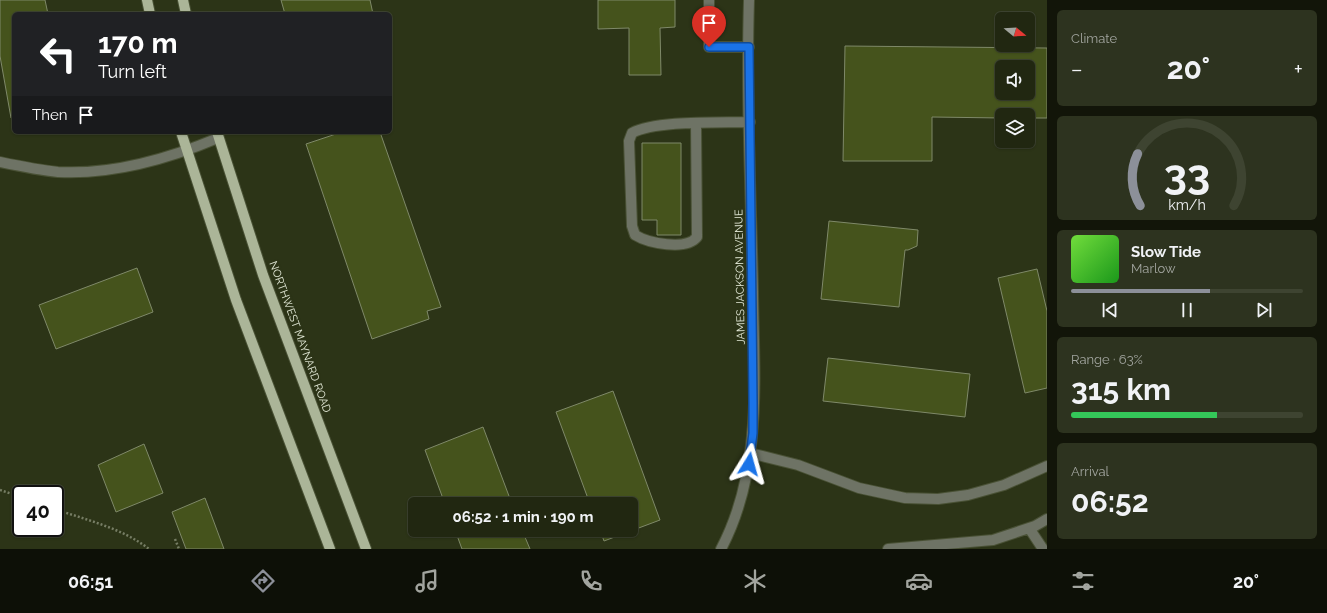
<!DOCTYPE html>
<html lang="en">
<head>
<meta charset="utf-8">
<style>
  :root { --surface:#212711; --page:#2d331f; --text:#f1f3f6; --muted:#a2a59f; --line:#3e4431; --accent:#8c9099 }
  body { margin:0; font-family:Raleway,sans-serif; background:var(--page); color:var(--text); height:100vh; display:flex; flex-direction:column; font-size:15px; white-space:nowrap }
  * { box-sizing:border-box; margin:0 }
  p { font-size:13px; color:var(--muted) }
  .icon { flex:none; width:22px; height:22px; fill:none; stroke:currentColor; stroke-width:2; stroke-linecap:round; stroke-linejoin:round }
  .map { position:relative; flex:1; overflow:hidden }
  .drawer { display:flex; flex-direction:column; gap:10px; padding:10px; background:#121509; width:280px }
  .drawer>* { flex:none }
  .hud { position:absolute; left:12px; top:12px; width:380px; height:122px; border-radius:6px; box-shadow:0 1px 3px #0004,0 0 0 1px var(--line); background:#202124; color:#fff; overflow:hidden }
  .needle { width:26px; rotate:108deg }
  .tools { position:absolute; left:995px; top:12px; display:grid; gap:8px }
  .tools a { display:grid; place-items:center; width:40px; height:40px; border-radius:6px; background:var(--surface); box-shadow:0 1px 3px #0004,0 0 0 1px var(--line); font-size:20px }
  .speed { position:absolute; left:12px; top:485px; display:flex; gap:8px; font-size:20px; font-weight:700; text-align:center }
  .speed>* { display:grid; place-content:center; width:52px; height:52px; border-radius:50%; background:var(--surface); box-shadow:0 1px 3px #0004,0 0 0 1px var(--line); line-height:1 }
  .speed .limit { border:2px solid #111; border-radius:6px; background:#fff; color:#111 }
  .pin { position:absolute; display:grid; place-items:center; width:34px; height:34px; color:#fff; margin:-41px -17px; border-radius:50% 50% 50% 0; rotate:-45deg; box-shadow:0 0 4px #0007 }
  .pin .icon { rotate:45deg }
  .me { position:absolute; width:44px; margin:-22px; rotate:8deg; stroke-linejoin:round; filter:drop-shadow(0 0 3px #0008) }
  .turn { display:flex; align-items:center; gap:14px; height:84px; padding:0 20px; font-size:18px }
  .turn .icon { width:52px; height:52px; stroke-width:2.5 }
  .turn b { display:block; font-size:28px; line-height:34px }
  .then { display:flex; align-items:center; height:38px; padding:0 20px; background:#0003; gap:8px; font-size:15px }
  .big { font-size:30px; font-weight:700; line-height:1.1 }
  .drawer .widget { flex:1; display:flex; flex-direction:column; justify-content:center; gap:6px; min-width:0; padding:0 14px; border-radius:6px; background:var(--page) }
  .drawer .dial { align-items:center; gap:0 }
  .dial svg { height:104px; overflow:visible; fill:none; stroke:var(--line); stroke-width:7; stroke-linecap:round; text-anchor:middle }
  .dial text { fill:var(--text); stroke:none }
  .song { display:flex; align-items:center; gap:12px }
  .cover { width:48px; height:48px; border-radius:6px; background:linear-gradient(135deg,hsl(100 70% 55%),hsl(120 70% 35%)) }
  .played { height:4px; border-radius:2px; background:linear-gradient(90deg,var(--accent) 60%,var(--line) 60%) }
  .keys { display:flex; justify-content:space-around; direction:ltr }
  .heat { display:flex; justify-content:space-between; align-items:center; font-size:22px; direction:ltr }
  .charge { height:6px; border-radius:3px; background:linear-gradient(90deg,#34c759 63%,var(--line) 0) }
  .trip { position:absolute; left:408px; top:497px; width:230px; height:40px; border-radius:6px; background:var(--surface); box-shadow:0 1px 3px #0004,0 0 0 1px var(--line); font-weight:700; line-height:40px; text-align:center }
  .menu { display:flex; height:64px; justify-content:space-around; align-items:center; background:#0d1007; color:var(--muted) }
  .menu .icon { width:28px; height:28px }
  .menu .selected { color:var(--accent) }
  .menu b { font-size:18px; color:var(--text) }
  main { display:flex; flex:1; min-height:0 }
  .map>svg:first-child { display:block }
</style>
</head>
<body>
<main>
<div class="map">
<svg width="1047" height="549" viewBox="0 0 1047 549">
  <rect width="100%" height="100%" fill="#2c3417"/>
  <path fill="#45531c" stroke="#7f8969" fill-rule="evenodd" d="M0,0H45L48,14H14V118H11L0,56Z
    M281,0H370L373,14H285Z
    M598,0H675V27L660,28L661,75H629V28L598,29Z
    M845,46L1047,48V118H1028V115H1002V118L932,117V161H843ZM1002,67H1028V93H1002Z
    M342,132H380L441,307L427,311L429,319L372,339L306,144Z
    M642,143H681V235H657V220H642Z
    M829,221L918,230L917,246L908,250H905L899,307L821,299Z
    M137,268L153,312L56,349L39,305Z
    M1037,269L1047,311V388L1025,393L998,278Z
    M828,358L970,374L965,417L823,401Z
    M613,391L660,520L604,541L600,530H631V504H590L556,412Z
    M483,427L512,504H445L425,450Z
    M144,444L163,493L116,512L98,465Z
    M205,498L224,549H186L172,512Z
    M455,530H522L530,549H462Z"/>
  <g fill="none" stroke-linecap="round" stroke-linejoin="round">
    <g stroke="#495135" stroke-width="12">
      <path id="minor" d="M709,0V47H749
        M696,123L697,237C686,251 648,243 635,235L632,226L629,141L632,133C656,120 721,123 750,122
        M0,162C19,166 38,170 58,172C113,175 168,159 218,138
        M750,453L798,465L859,488L905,498L938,499L968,495L1004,485L1047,466
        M1029,528L1043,549
        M721,549C763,470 754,376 753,291C751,194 746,97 749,0
        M888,549L993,540L1035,526L1047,519"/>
    </g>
    <g stroke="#495135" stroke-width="12">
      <path id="major" d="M147,0L150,14
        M183,0L186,14
        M181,132L236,300L330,549
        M217,132L263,275L366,549"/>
    </g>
    <path stroke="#767d64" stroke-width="2.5" stroke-dasharray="2 2" stroke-linecap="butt" d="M0,490L21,497
      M55,509C86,520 122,528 149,549
      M175,539L179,549"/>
    <use href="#minor" stroke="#6e7365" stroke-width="10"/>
    <use href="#major" stroke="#abb598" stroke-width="10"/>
  </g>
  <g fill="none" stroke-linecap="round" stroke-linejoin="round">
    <g stroke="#114b97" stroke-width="10">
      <path id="route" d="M709,47H749L753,402V433L749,464"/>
    </g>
    <use href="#route" stroke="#1a73e8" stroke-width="7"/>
  </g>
  <g text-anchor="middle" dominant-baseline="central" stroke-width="4" stroke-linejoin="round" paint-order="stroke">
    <g font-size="11" fill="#e1e7d5" stroke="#2c3417">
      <text transform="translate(740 277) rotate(-91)">JAMES JACKSON AVENUE</text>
      <text transform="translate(300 337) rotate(70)">NORTHWEST MAYNARD ROAD</text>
    </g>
  </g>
</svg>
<div class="tools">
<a><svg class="needle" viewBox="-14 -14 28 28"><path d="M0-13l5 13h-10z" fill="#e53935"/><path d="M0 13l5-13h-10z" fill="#a2a59f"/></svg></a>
<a><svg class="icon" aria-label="sound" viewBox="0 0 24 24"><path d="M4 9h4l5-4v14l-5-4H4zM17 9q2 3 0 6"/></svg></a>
<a><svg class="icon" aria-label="layers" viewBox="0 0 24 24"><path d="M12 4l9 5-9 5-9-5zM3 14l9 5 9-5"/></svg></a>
</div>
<div class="speed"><div class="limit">40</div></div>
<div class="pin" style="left:709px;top:47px;background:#d93025"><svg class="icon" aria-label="arrive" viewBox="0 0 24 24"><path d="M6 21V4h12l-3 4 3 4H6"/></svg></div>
<svg class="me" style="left:749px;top:464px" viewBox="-20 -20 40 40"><path d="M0-17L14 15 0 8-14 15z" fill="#1a73e8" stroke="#fff" stroke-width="4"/></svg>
<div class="trip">06:52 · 1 min · 190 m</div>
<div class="hud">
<div class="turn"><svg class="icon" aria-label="left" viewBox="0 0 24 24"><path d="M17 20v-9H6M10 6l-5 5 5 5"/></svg><div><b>170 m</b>Turn left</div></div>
<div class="then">Then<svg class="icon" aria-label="arrive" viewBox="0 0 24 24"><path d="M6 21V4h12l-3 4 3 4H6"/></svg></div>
</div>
</div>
<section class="drawer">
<div class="widget"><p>Climate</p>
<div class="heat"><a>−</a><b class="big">20°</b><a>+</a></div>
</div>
<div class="widget dial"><svg viewBox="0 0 100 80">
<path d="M14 69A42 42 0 1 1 86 69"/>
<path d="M14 69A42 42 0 0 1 12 29" stroke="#8c9099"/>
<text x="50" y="56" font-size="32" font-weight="700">33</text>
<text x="50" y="72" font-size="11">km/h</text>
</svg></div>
<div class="widget">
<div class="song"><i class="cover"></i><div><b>Slow Tide</b><p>Marlow</p></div></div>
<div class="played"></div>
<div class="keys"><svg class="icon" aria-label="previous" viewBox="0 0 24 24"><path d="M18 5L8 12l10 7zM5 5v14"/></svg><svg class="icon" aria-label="pause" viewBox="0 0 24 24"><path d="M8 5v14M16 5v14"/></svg><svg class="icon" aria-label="next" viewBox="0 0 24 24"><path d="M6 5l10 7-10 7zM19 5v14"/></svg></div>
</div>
<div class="widget"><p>Range · 63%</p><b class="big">315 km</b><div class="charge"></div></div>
<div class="widget"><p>Arrival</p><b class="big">06:52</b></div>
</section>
</main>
<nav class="menu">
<b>06:51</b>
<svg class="icon selected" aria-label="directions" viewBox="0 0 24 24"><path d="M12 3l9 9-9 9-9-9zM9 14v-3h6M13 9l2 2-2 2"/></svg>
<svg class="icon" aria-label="music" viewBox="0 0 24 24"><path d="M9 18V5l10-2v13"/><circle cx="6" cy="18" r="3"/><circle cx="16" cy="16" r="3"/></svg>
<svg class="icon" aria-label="phone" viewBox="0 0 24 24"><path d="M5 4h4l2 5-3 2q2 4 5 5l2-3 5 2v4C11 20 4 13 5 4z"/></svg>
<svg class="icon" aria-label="climate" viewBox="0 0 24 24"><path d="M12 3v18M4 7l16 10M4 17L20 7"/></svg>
<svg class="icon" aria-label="car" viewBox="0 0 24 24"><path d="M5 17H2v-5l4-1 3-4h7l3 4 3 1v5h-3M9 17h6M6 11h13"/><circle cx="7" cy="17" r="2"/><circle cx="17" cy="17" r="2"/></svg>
<svg class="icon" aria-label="filters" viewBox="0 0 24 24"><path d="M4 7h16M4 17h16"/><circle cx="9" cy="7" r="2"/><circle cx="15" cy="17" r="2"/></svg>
<b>20°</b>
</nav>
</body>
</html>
